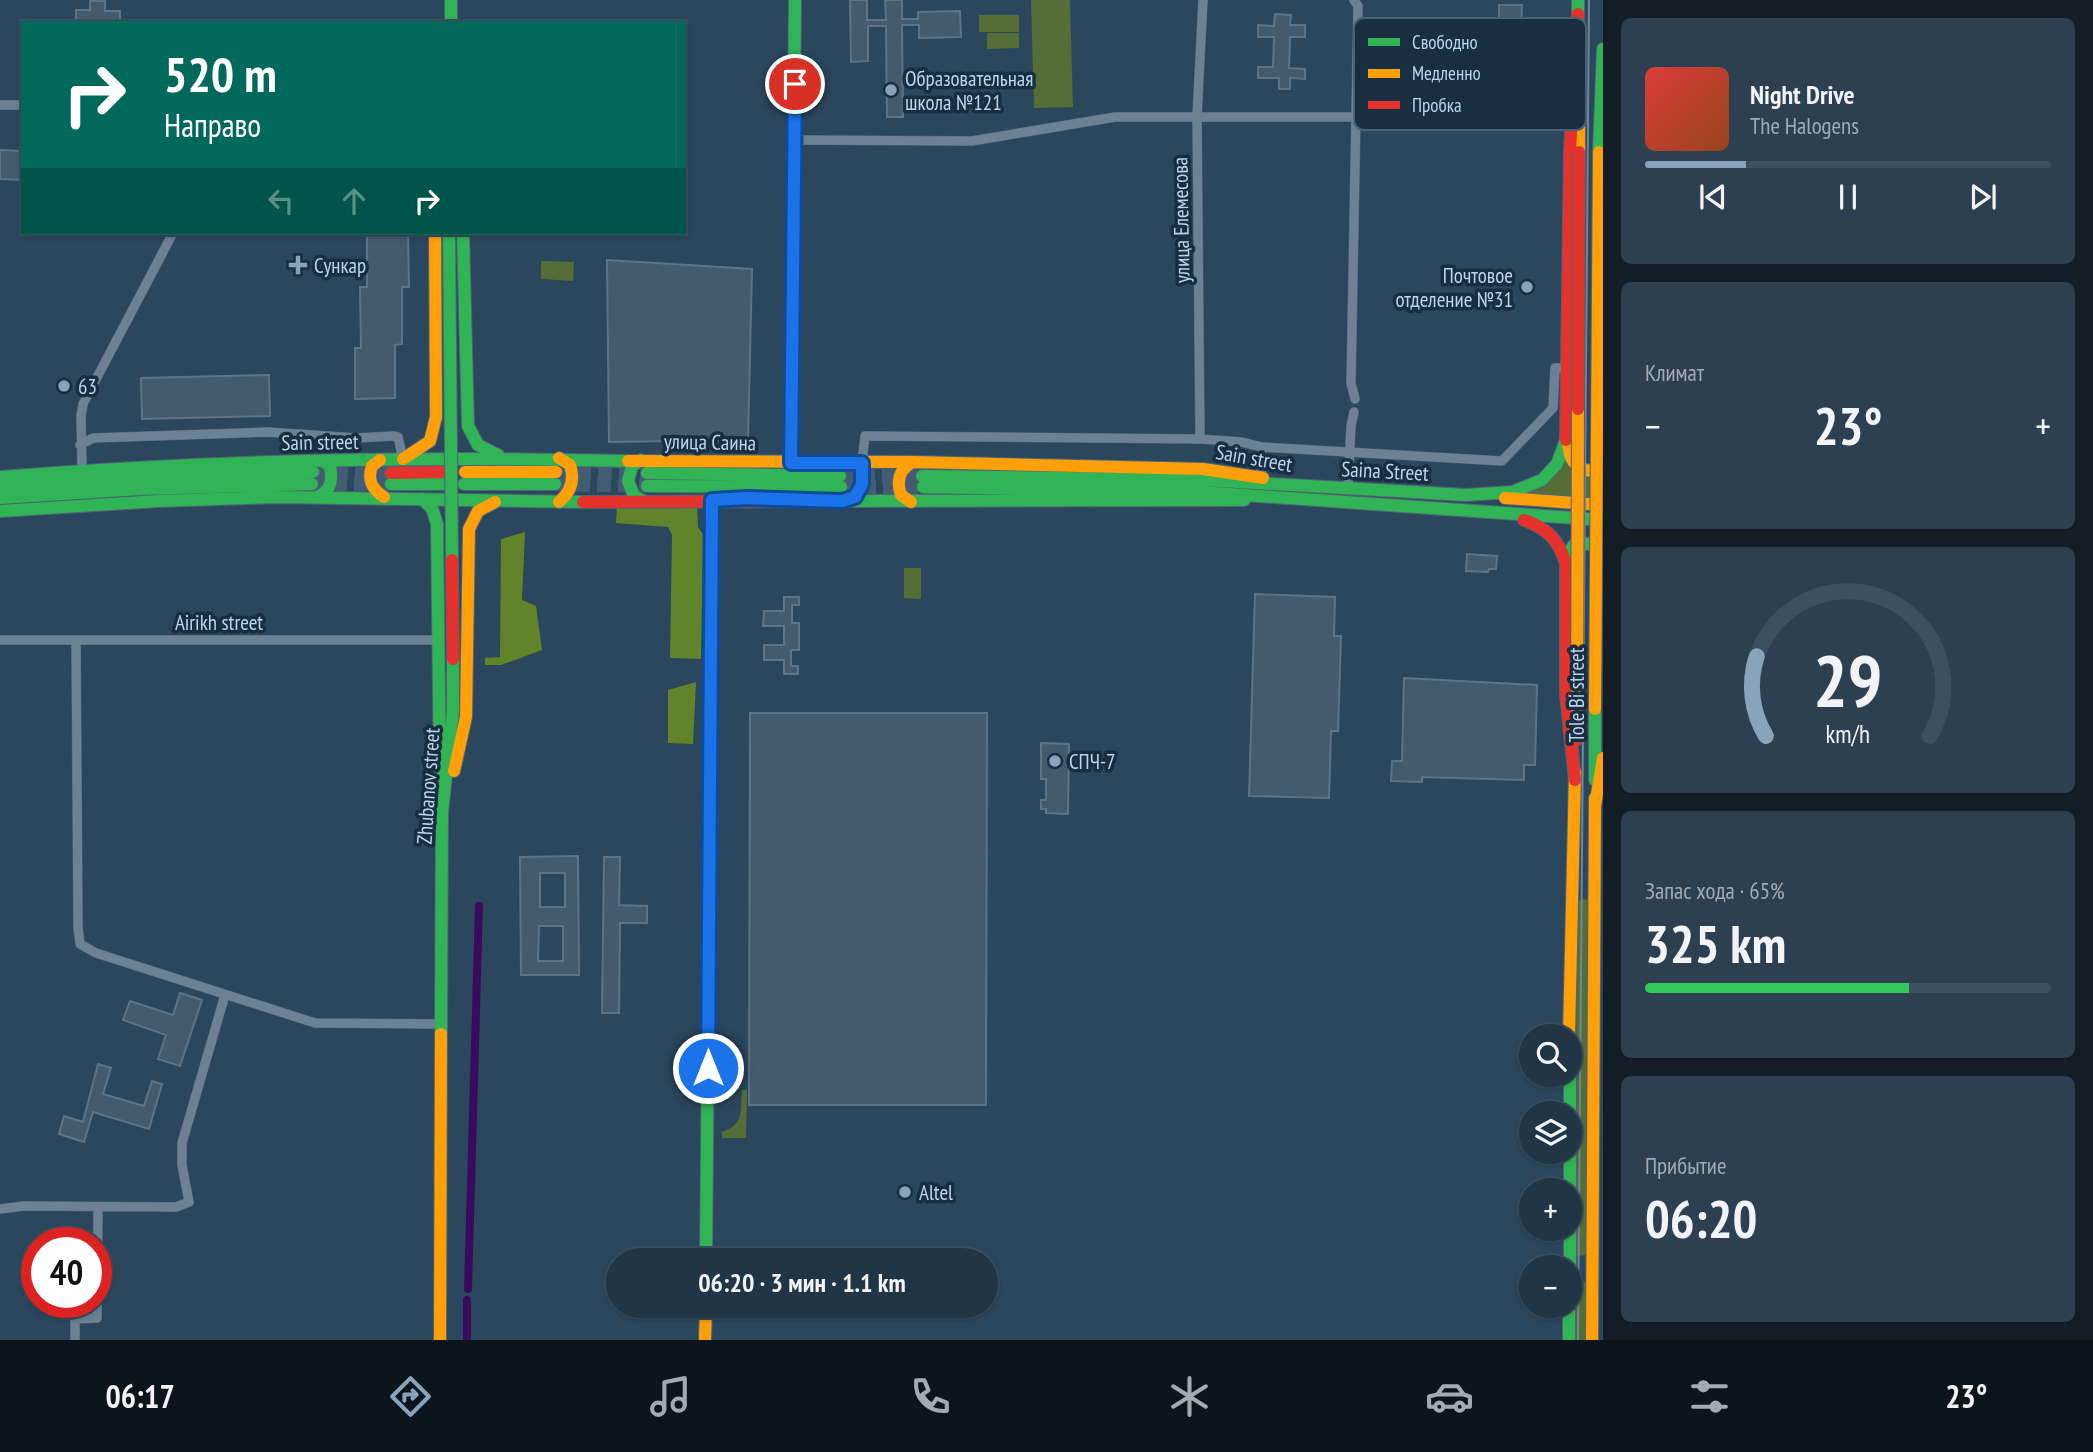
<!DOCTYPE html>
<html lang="ru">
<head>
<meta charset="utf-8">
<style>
  :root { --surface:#203546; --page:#2d4051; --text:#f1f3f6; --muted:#a2abb3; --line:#3d505f; --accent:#89a3bb }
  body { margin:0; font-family:"PT Sans Narrow",sans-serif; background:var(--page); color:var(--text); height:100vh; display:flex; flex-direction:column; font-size:26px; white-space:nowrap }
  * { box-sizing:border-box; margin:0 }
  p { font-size:23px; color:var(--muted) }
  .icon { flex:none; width:38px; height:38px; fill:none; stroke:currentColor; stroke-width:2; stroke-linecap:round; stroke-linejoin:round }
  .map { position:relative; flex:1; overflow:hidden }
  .drawer { display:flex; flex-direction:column; gap:18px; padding:18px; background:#121d26; width:490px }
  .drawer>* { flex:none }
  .guide { position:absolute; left:21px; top:21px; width:665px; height:214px; border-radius:0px; box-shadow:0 2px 5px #0004,0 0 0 2px var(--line); background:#00695c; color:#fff; overflow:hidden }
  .controls { position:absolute; left:1519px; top:1024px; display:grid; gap:14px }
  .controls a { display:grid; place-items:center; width:63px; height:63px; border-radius:50%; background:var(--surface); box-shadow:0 2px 5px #0004,0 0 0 2px var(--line); font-size:35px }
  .speed { position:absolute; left:21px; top:1227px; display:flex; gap:14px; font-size:35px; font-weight:700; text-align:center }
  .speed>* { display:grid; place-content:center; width:91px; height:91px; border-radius:50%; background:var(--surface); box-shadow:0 2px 5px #0004,0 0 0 2px var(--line); line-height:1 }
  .speed .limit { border:10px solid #d22; background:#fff; color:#111 }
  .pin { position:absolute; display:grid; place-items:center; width:60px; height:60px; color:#fff; margin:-30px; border:4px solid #fff; border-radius:50%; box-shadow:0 2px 7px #0007 }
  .me { position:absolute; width:77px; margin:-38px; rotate:0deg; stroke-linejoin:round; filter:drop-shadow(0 0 5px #0008) }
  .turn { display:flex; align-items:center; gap:24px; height:147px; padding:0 28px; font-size:32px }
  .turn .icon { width:91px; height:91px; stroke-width:2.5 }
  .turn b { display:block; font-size:49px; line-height:60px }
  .lanes { display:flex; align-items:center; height:66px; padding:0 28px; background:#0003; justify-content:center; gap:35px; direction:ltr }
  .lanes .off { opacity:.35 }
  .big { font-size:52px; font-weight:700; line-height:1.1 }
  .drawer .tile { flex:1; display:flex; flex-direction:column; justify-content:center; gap:10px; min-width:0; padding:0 24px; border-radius:10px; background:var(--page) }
  .drawer .dial { align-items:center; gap:0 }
  .dial svg { height:182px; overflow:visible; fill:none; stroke:var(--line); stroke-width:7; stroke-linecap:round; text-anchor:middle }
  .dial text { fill:var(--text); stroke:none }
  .song { display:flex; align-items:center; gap:21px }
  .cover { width:84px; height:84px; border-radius:10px; background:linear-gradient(135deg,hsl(0 70% 55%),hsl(20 70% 35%)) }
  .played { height:7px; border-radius:4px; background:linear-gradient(90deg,var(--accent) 25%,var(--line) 25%) }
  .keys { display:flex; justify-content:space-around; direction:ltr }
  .heat { display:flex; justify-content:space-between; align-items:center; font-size:38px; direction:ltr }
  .charge { height:10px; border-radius:5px; background:linear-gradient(90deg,#34c759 65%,var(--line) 0) }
  .trip { position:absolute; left:606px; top:1248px; width:392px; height:70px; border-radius:35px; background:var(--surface); box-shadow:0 2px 5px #0004,0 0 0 2px var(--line); font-weight:700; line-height:70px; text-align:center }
  .dock { display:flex; height:112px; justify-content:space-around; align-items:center; background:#0d151c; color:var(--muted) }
  .dock .icon { width:49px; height:49px }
  .dock .current { color:var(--accent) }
  .dock b { font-size:32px; color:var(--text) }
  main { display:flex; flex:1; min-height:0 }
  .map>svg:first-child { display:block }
</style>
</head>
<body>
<main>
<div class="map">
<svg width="1603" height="1340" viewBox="0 0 1603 1340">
  <rect width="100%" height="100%" fill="#2b475d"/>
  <path fill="#556e38" d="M1031,0H1070L1073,107L1034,108Z
    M979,15H1019V32H979Z
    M987,33H1019V48L987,49Z
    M541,261L574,262L573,281L541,279Z
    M1565,457L1603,468V498L1525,493Z
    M904,568H921V599L904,598Z
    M1582,899L1588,900L1589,906L1588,1255L1575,1256L1577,902Z
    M742,1090H747L746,1138H722V1132C745,1124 740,1111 742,1090Z
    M1575,1280L1588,1283V1340H1576Z"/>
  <path fill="#61842a" d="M692,505L697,507L698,527L703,534L701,659L670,658L672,535L668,527L616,523L617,507Z
    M525,532L522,600L536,606L542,650L501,665H485V658L500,657L501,539Z
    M696,682L693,744L668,743V690Z"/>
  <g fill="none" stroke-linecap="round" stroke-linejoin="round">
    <path stroke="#3a0b5d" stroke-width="8" d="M468,1289L479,906
      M467,1340V1300"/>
  </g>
  <path fill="#445b6d" stroke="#5d7486" stroke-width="2" fill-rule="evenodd" d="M850,0H867V20H886L885,0H902V19H918V12L960,11L961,37L919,38V25H902L903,117H887L886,26H868V61L851,62Z
    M90,1H105V11H120V21L76,23V10H90Z
    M1499,5H1522L1521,34H1499Z
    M1275,14L1291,15L1290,25H1305V37H1290L1289,68L1305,69V79L1290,78V89H1279V78H1258V67H1273L1274,37H1258V25L1274,26Z
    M0,150L23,151V180L0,179Z
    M367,233H408L409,287H402V344L395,345V398L355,399V348H361L360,287H367Z
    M607,260L752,269L748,440L609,442Z
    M269,375L270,416L142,419L141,378Z
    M1467,554L1497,556L1496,569H1489L1488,572L1466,571Z
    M1255,594L1335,597L1334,636H1341L1338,731H1331L1329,798L1249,796Z
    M784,597H799V605H792V623H799V650H791V666H798V674H784V660H764V645H784V626H763L764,611H784Z
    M1404,678L1537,685L1535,765H1524V780L1422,777V782L1391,781L1392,761H1402Z
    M750,713H987L986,1105H749Z
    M1041,743L1069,744L1068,814L1046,813V809H1041V800H1046V779H1041Z
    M578,856L579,975H521L520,857ZM540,873H565V907H540ZM539,926H563V961H538Z
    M604,857H620L619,905L647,906V923H620L619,1013H602Z
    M180,993L202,1000L180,1066L158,1059L166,1035L123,1020L130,1001L173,1015Z
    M98,1064L111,1068L103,1094L144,1106L152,1081L162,1084L149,1129L93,1112L84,1142L59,1134L64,1116L83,1122Z"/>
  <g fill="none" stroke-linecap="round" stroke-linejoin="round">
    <path stroke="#415c73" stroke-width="14" stroke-dasharray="14 7" stroke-linecap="butt" d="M313,472L391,473
      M556,472L647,473
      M840,476H922
      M312,484H391
      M555,484L647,486
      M841,487H923"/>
    <g stroke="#4e6476" stroke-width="10">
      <path id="street" d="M1354,0L1358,6L1351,383L1355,399
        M0,105H23
        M795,140L972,141L1115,117H1575
        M1200,439L1197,116L1203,0
        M80,445L93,438L267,432L356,438L393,436L398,437L403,459
        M862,463L865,436L1200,439L1241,442L1262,447L1502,461L1553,408L1555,368H1567
        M82,469L81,416L83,404L173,233
        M1261,478L1262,447
        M1348,488L1351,426L1354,412
        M0,640H438
        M76,640L78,927L80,944L96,953L315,1023L441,1024
        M0,1209L24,1206L176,1207L189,1202L182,1165V1143L225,995
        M75,1340V1319L97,1318L98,1208"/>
    </g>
    <g stroke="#4e6476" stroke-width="14">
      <path id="fast" d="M451,0V23
        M1578,0V24
        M1599,152L1603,49
        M463,233L468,426L478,445L498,455
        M641,460L632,466L628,481L634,496L644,501
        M791,463L795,0
        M647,473L840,476
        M922,476L1203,480L1466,495L1512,492L1542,480L1557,464L1566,440
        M0,477C209,460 419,456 628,461
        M391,484H445
        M464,484H555
        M647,486L841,487
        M0,487L140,477L313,472
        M923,487L1201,492L1603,520
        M317,497C331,491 333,480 330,466L323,461
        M0,498L140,489L312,484
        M422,499L432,508L437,524L440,776
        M849,501L1244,500
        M0,511L159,501L278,497L583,502
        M1569,552L1574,545C1587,542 1596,543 1603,555
        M1595,709V780
        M441,1034L442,812L453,712V659
        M1570,1052V1281
        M706,1260L711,700
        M1569,1306V1340"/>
    </g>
    <g stroke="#4e6476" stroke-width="14">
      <path id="slow" d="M1579,102V152
        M1568,442C1569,459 1574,469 1592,471L1603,464
        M559,458L570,465C575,480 571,492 559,502
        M403,459L430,441L436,417L435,233
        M380,460L372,466C367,480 372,489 384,497
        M628,461L913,462L1203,469L1263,478
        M465,472H556
        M1505,498L1603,505
        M911,502L901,495C896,481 899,469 913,462
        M454,771L466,717L469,529L478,511L495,502
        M1595,806L1603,758
        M1569,1036L1575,772
        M440,1340L441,1034
        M705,1340L706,1306
        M1592,1340L1595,798"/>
    </g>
    <g stroke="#4e6476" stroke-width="14">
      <path id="jam" d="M1566,440L1570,151L1578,14
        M391,473L446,472
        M583,502L842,501L858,492L862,463
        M1524,520C1547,528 1559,540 1566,564V694L1575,780
        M711,700L713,501
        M1576,740L1577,709"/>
    </g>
    <use href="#street" stroke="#6c8193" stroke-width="9"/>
    <use href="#fast" stroke="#30b455" stroke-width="12"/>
    <use href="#slow" stroke="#ff9f0a" stroke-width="12"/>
    <use href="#jam" stroke="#e5322d" stroke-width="12"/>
    <path stroke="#738695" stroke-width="2" d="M1578,1340L1589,0"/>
    <g stroke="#4e6476" stroke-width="14" stroke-linecap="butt">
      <path id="fast-bridge" d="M449,235L452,560"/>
    </g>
    <g stroke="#4e6476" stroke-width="14" stroke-linecap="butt">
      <path id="slow-bridge" d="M1577,709L1578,409
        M1595,709L1599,152"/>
    </g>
    <g stroke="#4e6476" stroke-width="14" stroke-linecap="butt">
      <path id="jam-bridge" d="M1578,409L1579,152
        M452,560L453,659"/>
    </g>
    <use href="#fast-bridge" stroke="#30b455" stroke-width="12"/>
    <use href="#slow-bridge" stroke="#ff9f0a" stroke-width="12"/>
    <use href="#jam-bridge" stroke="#e5322d" stroke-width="12"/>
  </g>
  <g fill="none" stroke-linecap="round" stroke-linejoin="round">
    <g stroke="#114b97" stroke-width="18">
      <path id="route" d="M708,1068L712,500L747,498L842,501L855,497L862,484V463H791L795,84"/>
    </g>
    <use href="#route" stroke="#1a73e8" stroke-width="12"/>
  </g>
  <g fill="#89a3bb" stroke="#192e41" stroke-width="2.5">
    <circle cx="891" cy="90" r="7"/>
    <path d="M294.5 254.5h7v7h7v7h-7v7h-7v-7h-7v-7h7z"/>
    <circle cx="1527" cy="287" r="7"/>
    <circle cx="64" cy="386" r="7"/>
    <circle cx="1055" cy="761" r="7"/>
    <circle cx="905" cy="1192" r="7"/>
  </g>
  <g text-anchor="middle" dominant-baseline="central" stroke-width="7" stroke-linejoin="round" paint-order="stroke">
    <g font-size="21" fill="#bbd5ed" stroke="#192e41" text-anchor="start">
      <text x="905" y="78">Образовательная<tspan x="905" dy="24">школа №121</tspan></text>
      <text x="314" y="265">Сункар</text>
      <text x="1513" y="275" text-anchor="end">Почтовое<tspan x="1513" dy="24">отделение №31</tspan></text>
      <text x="78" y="386">63</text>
      <text x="1069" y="761">СПЧ-7</text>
      <text x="919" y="1192">Altel</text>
    </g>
    <g font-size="21" fill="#bbd5ed" stroke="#192e41">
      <text transform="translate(1181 220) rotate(-91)">улица Елемесова</text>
      <text transform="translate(320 442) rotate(-1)">Sain street</text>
      <text transform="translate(710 442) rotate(1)">улица Саина</text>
      <text transform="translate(1254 458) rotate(10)">Sain street</text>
      <text transform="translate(1385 471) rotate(3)">Saina Street</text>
      <text x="219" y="622">Airikh street</text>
      <text transform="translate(1576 695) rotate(-90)">Tole Bi street</text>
      <text transform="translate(428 786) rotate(-86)">Zhubanov street</text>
    </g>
  </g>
  <rect x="1354" y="18" width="232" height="112" rx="10" fill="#192e41" stroke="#4a6075" stroke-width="2"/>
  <rect x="1368" y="38" width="32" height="8" fill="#30b455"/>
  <rect x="1368" y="69" width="32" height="9" fill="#ff9f0a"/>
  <rect x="1368" y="101" width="32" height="8" fill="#e5322d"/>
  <g font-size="19" fill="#bbd5ed">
    <text x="1412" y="49">Свободно</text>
    <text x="1412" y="80">Медленно</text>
    <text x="1412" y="112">Пробка</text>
  </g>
</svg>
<div class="controls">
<a><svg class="icon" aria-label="search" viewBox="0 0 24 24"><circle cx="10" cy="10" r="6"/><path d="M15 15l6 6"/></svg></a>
<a><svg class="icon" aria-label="layers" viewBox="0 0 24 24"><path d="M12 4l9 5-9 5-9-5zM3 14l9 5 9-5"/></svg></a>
<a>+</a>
<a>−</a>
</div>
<div class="speed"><div class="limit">40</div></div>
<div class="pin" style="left:795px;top:84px;background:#d93025"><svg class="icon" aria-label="arrive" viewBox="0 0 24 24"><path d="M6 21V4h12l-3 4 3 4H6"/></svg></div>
<svg class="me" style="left:708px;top:1068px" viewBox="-20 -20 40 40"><circle r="17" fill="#1a73e8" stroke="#fff" stroke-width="3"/><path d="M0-11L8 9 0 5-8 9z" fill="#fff"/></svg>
<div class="trip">06:20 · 3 мин · 1.1 km</div>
<div class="guide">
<div class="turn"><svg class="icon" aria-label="right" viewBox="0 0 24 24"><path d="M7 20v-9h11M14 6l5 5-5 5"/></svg><div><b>520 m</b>Направо</div></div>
<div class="lanes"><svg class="icon off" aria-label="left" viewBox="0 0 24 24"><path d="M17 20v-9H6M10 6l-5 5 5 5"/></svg><svg class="icon off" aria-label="ahead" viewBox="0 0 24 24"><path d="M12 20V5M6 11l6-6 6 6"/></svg><svg class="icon" aria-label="right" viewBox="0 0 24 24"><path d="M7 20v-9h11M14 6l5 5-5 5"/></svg></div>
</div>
</div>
<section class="drawer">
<div class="tile">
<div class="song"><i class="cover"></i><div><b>Night Drive</b><p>The Halogens</p></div></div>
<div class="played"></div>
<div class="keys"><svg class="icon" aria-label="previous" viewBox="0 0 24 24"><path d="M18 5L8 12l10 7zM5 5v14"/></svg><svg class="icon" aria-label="pause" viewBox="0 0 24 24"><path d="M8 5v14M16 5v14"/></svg><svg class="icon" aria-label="next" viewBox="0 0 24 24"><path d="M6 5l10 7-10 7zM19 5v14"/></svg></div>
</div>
<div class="tile"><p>Климат</p>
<div class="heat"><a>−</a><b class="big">23°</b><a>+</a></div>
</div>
<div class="tile dial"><svg viewBox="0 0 100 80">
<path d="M14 69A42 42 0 1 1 86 69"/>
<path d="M14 69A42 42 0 0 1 10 34" stroke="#89a3bb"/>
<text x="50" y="56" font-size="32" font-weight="700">29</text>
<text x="50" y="72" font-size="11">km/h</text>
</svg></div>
<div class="tile"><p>Запас хода · 65%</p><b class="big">325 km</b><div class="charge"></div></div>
<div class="tile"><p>Прибытие</p><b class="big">06:20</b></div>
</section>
</main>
<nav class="dock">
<b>06:17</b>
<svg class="icon current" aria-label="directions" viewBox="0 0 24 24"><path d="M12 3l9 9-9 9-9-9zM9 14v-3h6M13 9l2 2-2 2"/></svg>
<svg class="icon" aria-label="music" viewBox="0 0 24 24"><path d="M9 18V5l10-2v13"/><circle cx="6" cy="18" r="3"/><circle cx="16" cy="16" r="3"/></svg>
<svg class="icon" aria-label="phone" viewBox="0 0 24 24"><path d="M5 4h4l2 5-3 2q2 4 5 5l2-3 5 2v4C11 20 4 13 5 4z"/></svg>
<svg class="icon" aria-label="climate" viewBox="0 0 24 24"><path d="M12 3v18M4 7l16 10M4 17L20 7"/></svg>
<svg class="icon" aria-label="car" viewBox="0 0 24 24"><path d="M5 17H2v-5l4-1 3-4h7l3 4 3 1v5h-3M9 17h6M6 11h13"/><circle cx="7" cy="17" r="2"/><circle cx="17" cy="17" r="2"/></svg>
<svg class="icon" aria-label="filters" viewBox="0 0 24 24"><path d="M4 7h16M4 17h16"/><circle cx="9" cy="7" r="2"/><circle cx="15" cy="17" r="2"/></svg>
<b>23°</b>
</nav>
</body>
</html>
